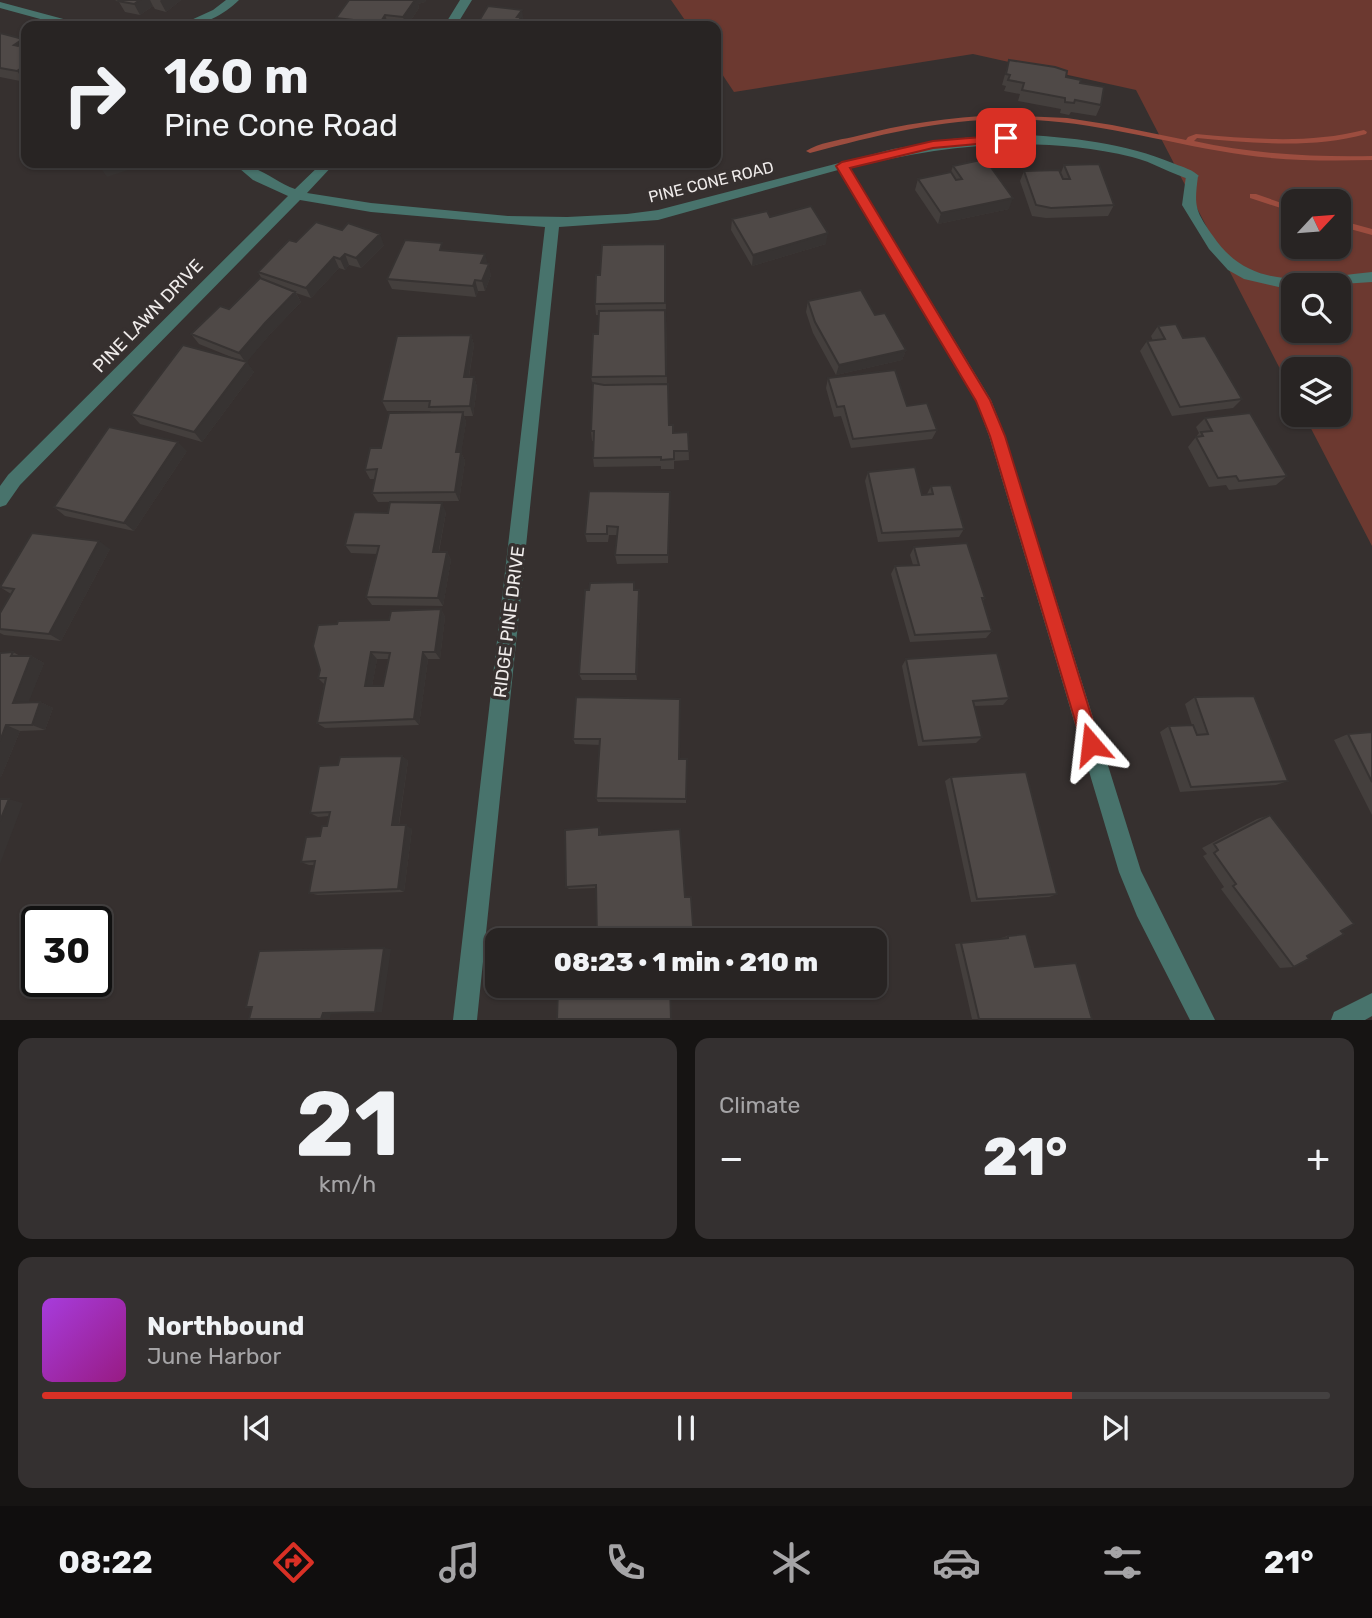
<!DOCTYPE html>
<html lang="en">
<head>
<meta charset="utf-8">
<style>
  :root { --surface:#282423; --page:#343030; --text:#f1f3f6; --muted:#a5a4a6; --line:#444141; --accent:#d93025 }
  body { margin:0; font-family:Rubik,sans-serif; background:var(--page); color:var(--text); height:100vh; display:flex; flex-direction:column; font-size:26px; white-space:nowrap }
  * { box-sizing:border-box; margin:0 }
  p { font-size:23px; color:var(--muted) }
  .icon { flex:none; width:38px; height:38px; fill:none; stroke:currentColor; stroke-width:2; stroke-linecap:round; stroke-linejoin:round }
  .map { position:relative; height:1020px; overflow:hidden }
  .side { display:flex; flex-direction:column; gap:18px; padding:18px; background:#161413; flex:1 }
  .side>* { flex:none }
  .top-card { position:absolute; left:21px; top:21px; width:700px; height:147px; border-radius:14px; box-shadow:0 2px 5px #0004,0 0 0 2px var(--line); background:#282423; color:var(--text); overflow:hidden }
  .needle { width:46px; rotate:64deg }
  .controls { position:absolute; left:1281px; top:189px; display:grid; gap:14px }
  .controls a { display:grid; place-items:center; width:70px; height:70px; border-radius:14px; background:var(--surface); box-shadow:0 2px 5px #0004,0 0 0 2px var(--line); font-size:35px }
  .speed { position:absolute; left:21px; top:906px; display:flex; gap:14px; font-size:35px; font-weight:700; text-align:center }
  .speed>* { display:grid; place-content:center; width:91px; height:91px; border-radius:50%; background:var(--surface); box-shadow:0 2px 5px #0004,0 0 0 2px var(--line); line-height:1 }
  .speed .limit { border:4px solid #111; border-radius:10px; background:#fff; color:#111 }
  .pin { position:absolute; display:grid; place-items:center; width:60px; height:60px; color:#fff; margin:-30px; border-radius:14px; box-shadow:0 4px 10px #0006 }
  .me { position:absolute; width:77px; margin:-38px; rotate:343deg; stroke-linejoin:round; filter:drop-shadow(0 0 5px #0008) }
  .turn { display:flex; align-items:center; gap:24px; height:147px; padding:0 28px; font-size:32px }
  .turn .icon { width:91px; height:91px; stroke-width:2.5 }
  .turn b { display:block; font-size:49px; line-height:60px }
  .big { font-size:52px; font-weight:800; line-height:1.1 }
  .side .tile { flex:1; display:flex; flex-direction:column; justify-content:center; gap:10px; min-width:0; padding:0 24px; border-radius:14px; background:var(--page) }
  .side .dial { align-items:center; gap:0 }
  .dial b { font-size:91px; line-height:1 }
  .song { display:flex; align-items:center; gap:21px }
  .cover { width:84px; height:84px; border-radius:10px; background:linear-gradient(135deg,hsl(280 70% 55%),hsl(310 70% 35%)) }
  .played { height:7px; border-radius:4px; background:linear-gradient(90deg,var(--accent) 80%,var(--line) 80%) }
  .keys { display:flex; justify-content:space-around; direction:ltr }
  .heat { display:flex; justify-content:space-between; align-items:center; font-size:38px; direction:ltr }
  .side .tiles { flex:1; display:grid; gap:18px; grid-template-columns:1fr 1fr }
  .tile:last-child { grid-column:span 2 }
  .trip { position:absolute; left:485px; top:928px; width:402px; height:70px; border-radius:14px; background:var(--surface); box-shadow:0 2px 5px #0004,0 0 0 2px var(--line); font-weight:800; line-height:70px; text-align:center }
  .tabs { display:flex; height:112px; justify-content:space-around; align-items:center; background:#100e0e; color:var(--muted) }
  .tabs .icon { width:49px; height:49px }
  .tabs .current { color:var(--accent) }
  .tabs b { font-size:32px; color:var(--text) }
  .map>svg:first-child { display:block }
</style>
</head>
<body>
<div class="map">
<svg width="1372" height="1020" viewBox="0 0 1372 1020">
  <rect width="100%" height="100%" fill="#36302f"/>
  <path fill="#6c3930" fill-rule="evenodd" d="M671,0H1372V546L1304,415H1339V369H1293V394L1136,90L973,54L734,92L716,65V26H689ZM1293,201H1339V247H1293ZM1293,285H1339V331H1293Z"/>
  <g fill="none" stroke-linecap="round" stroke-linejoin="round">
    <path fill="#9c4d3f" fill-rule="evenodd" d="M1000,115L1067,118L1112,125L1186,140L1188,137L1196,134C1252,139 1309,144 1364,130L1367,132L1366,134C1311,149 1254,143 1197,138L1194,141C1253,154 1311,157 1372,156V160C1330,161 1287,161 1245,155C1174,145 1106,124 1035,120C958,115 884,133 810,153L806,151C819,143 838,140 853,137C902,124 950,117 1000,115Z
      M1250,194H1256L1293,207V212L1250,198Z
      M1339,220L1372,229V235L1339,226Z"/>
    <path fill="#48736c" fill-rule="evenodd" d="M1192,172L1198,176C1194,207 1195,210 1213,236C1252,294 1312,278 1372,272V282L1283,288L1244,279L1228,270L1209,249L1182,205L1186,176Z
      M1372,993V1016L1365,1020H1331L1334,1012Z"/>
    <path fill="#48736c" fill-rule="evenodd" d="M226,0H239C223,16 200,27 178,26L213,10Z
      M460,0H472L456,26H444Z
      M0,2L82,24L84,26H66L0,8Z
      M1012,134C1068,137 1123,142 1175,164C1183,167 1193,170 1199,176L1192,180C1171,174 1153,162 1132,157C1036,134 944,145 850,168L991,400L1005,436L1141,871L1215,1020H1190L1137,916L1119,872L989,436L976,401L838,170L658,220L559,227L477,1020H453L545,227L371,212L300,200L20,485L6,505L0,507V486L8,475L288,196L253,180L233,163C255,163 274,181 295,189L322,163H335L307,193L371,203L508,216L567,217L627,214L658,210L893,149L952,139Z"/>
  </g>
  <path fill="#443f3d" fill-rule="evenodd" d="M115,0H181L166,12L155,9L153,6L140,15L125,12L119,2Z
    M349,0H426L425,2L418,4L419,8L407,26H339L336,18Z
    M0,33L25,82L0,77Z
    M1009,60L1066,77L1080,83L1101,105L1096,116L1071,112L1069,115L1060,113L1061,109L1018,101L1020,94L1004,91L1006,86L1002,85Z
    M1064,165L1114,205L1108,216L1046,218L1032,216L1020,181L1024,171L1061,173Z
    M953,166L1009,209L938,224L915,190L918,179L951,172Z
    M770,217L826,244L752,266L731,230L732,219Z
    M296,242L384,245L361,268L349,265L345,270L339,268L311,298L296,293L301,302L271,333L246,362L254,372L202,442L140,424L131,414L241,361L199,344L191,334L229,309L262,279L258,272Z
    M665,244L667,384L669,425L673,433L688,432L689,460L674,461V469H661V466L594,467L593,458L594,441H592L591,431L593,387L591,377L598,334V315H596L595,304L600,275Z
    M444,250L487,264L491,275L485,291H478L476,297L392,289L387,279Z
    M808,301L875,315L906,350L902,360L836,375L813,333L806,312Z
    M1158,326L1183,338L1242,399L1233,408L1172,416L1140,351L1147,341H1153L1151,336Z
    M471,335L474,345L469,377H474L477,387L473,416H464L466,422L461,452L465,461L459,501L378,502L372,493L375,479H370L365,470L381,448L431,412L430,411H387L382,401Z
    M828,378L937,430L932,439L851,448L841,416L834,417L826,388Z
    M1205,418L1287,476L1276,485L1229,490L1226,485L1209,487L1188,447L1199,433L1196,427Z
    M187,451L134,531L65,516L54,507Z
    M868,472L922,495L927,494L931,486L964,529L959,537L878,542L865,481Z
    M670,492L668,563L617,564L615,555L617,535H609L608,542H587L585,534Z
    M446,512L439,552H447L451,560L443,606L372,605L366,597L377,554L351,553L345,545L388,513Z
    M914,547L985,598L983,601L992,631L986,638L910,642L891,574L895,566L913,565L910,555Z
    M110,549L61,641L4,635L0,633V613L11,594L0,587Z
    M635,590H639L640,598L637,680H582L579,674Z
    M441,609L445,617L440,659H428L419,725L325,728L317,723L324,684L318,678L337,624L389,620ZM377,659H388L383,686H372Z
    M13,652L20,656H31L44,663L28,702H40L53,708L45,730L20,731L1,777H0V653Z
    M906,659L1009,698L1003,705L974,706L982,737L976,743L918,746L902,666Z
    M576,697L679,759H687L686,803L598,802L596,798L600,745L575,744L573,739Z
    M1195,697L1288,781L1276,785L1180,792L1160,732L1169,726L1192,725L1185,704Z
    M1372,732V815L1334,740L1348,734Z
    M402,756L408,761L399,825L412,829L404,892L318,895L309,893L314,865H309L301,862L327,826L329,816L318,817L310,813L338,765Z
    M951,777L1057,894L1049,897L971,902L945,781Z
    M1270,815L1341,931L1307,956L1294,967L1280,968L1221,889L1224,887L1203,856L1207,854L1202,848L1257,819Z
    M600,831L601,835L685,897L694,940L596,888L569,889L566,887Z
    M1008,936L1035,967L1092,1019H972L955,944L1001,939V938Z"/>
  <path fill="#373332" d="M140,0H150L153,6L140,15L134,4Z
    M161,0H181L166,12L160,1Z
    M415,0H426L425,2L418,4L419,8L407,26H406L403,17Z
    M522,10L524,21L522,23V26H516L517,17Z
    M385,15L389,26H381L380,23Z
    M23,39L26,44L22,56L14,45Z
    M26,65V81L25,82L17,71Z
    M109,163H149L107,177L99,166Z
    M1013,198L1009,209L938,224L941,213Z
    M828,233L826,244L752,266L753,255Z
    M380,234L384,245L361,268L356,258Z
    M345,254L349,265L345,270L340,259Z
    M485,254L488,265L481,263Z
    M334,257L339,268L311,298L306,288Z
    M489,264L491,275L485,291L482,281Z
    M475,280L478,291L476,297L473,286Z
    M295,292L301,302L271,333L246,363L239,353L265,323Z
    M471,335L474,345L467,387L464,377Z
    M906,350L902,360L836,375L839,365Z
    M247,362L254,372L202,442L194,432Z
    M474,377L477,387L473,416L470,406Z
    M463,412L466,422L460,461L456,452Z
    M178,442L187,451L134,531L124,523Z
    M461,452L465,461L459,501L455,492Z
    M442,503L446,512L437,560L433,552Z
    M99,541L110,549L61,641L49,634Z
    M447,552L451,560L443,606L438,598Z
    M639,590L640,598L637,680L636,674Z
    M441,609L445,617L440,659L435,652Z
    M371,652L377,659L371,692L365,686Z
    M423,652L428,659L419,725L414,719Z
    M31,656L44,663L26,709L13,703Z
    M40,702L53,708L45,730L32,725Z
    M6,725L20,731L1,777H0V741Z
    M402,756L408,761L398,829L392,825Z
    M9,799L23,803L0,864V821Z
    M406,825L412,829L404,892L398,889Z
    M384,948L391,949L382,1012H375Z
    M323,1013H331L330,1019H321Z"/>
  <path fill="#4f4947" stroke="#373332" stroke-width="2" fill-rule="evenodd" d="M119,0H140L134,4L118,1Z
    M349,0H415L403,17L385,15L380,23L336,18Z
    M488,6L522,10L517,17H521L516,26H476Z
    M0,33L23,39L14,45L18,46L26,40V65L17,71L0,68Z
    M1009,60L1055,67L1067,71L1066,77L1081,80L1080,83L1104,87L1101,105L1075,100L1074,103L1065,102V98L1022,90L1024,83L1008,80L1010,75L1006,74Z
    M985,159L1013,198L941,213L918,179L951,172L956,180L962,179L953,166Z
    M98,163H109L99,166Z
    M1099,164L1114,205L1051,208L1036,205L1024,171L1059,170L1063,179H1070L1064,165Z
    M811,206L828,233L753,255L732,219L767,211L770,217Z
    M316,222L342,230L348,223L380,234L356,258L345,254L340,259L334,257L306,288L258,272L289,240L296,242Z
    M405,240L442,243L440,250L485,254L481,263L489,264L482,281L475,280L473,286L387,279Z
    M665,244V303L595,304L596,275H600L602,245Z
    M260,278L295,292L265,323L239,353L191,334L220,306L229,309Z
    M861,290L875,315L885,313L906,350L839,365L815,322L808,301Z
    M665,310L666,376L591,377L593,334H598L599,311Z
    M1176,324L1183,338L1205,336L1242,399L1180,407L1147,341L1165,339L1158,326Z
    M471,335L464,377H474L470,406L429,407L430,401H382L397,336Z
    M183,345L247,362L194,432L131,414Z
    M895,370L907,406L927,403L937,430L853,439L844,406L837,407L828,378Z
    M593,383L604,385L668,384L669,425H673V433L688,432L689,451H674V459L661,460V457L593,458L594,431H591Z
    M463,412L456,452H461L455,492L372,493L377,469L365,470L370,448H381L389,413Z
    M1250,413L1287,476L1239,481L1236,476L1218,478L1196,437L1203,436L1201,432L1212,431L1205,418Z
    M109,427L178,442L124,523L54,507Z
    M915,467L922,495L933,494L931,486L951,485L964,529L882,533L868,472Z
    M589,491L670,492L668,555H615L618,527L607,526V534H585Z
    M390,502L442,503L433,552H447L438,598L366,597L379,546L345,545L354,512L388,513Z
    M32,533L99,541L49,634L0,629V613L14,589L0,587Z
    M967,543L985,598H982L992,631L915,635L895,566L919,565L914,547Z
    M634,582V590H639L636,674H579L585,590H589L590,583Z
    M441,609L435,652H423L414,719L317,723L326,678H318L320,670L313,646L318,625L337,624L338,621L389,620L391,611ZM371,652L390,653L383,686H365Z
    M13,652L11,656H31L13,703L40,702L32,725H6L0,741V653Z
    M997,653L1009,698L973,701L982,737L923,741L906,659Z
    M1254,696L1288,781L1191,787L1169,726L1193,725L1197,735L1208,734L1195,697Z
    M576,697L680,699L679,759H687L686,799L596,798L600,739H573Z
    M1372,732V782L1348,734Z
    M402,756L392,825H406L398,889L309,893L315,861L301,862L306,837L320,836L322,826H327L330,812L310,813L319,766L338,765L340,757Z
    M1026,772L1057,894L977,899L951,777Z
    M0,799H9L0,821Z
    M1270,815L1354,924L1341,931L1344,934L1307,956L1309,959L1294,967L1233,886L1236,884L1214,853L1218,850L1214,844Z
    M599,827V835L680,829L685,897H691L694,940H597L596,885L566,887L565,830Z
    M1026,934L1035,967L1076,963L1092,1019H979L961,943L1008,938V936Z
    M384,948L375,1012L323,1013L321,1019H249L252,1007H246L259,951Z
    M670,985L671,1019H557L558,988Z"/>
  <path fill="#d93025" stroke="#8d1f18" stroke-width="2" d="M1006,135L1010,136V141L933,148L850,168L990,400L1005,436L1100,744L1098,750L1091,753L1085,750L1082,744L990,436L976,401L836,166L842,162L933,141Z"/>
  <g text-anchor="middle" dominant-baseline="central" stroke-width="7" stroke-linejoin="round" paint-order="stroke">
    <g font-size="16" fill="#efebea" stroke="#36302f">
      <text transform="translate(711 182) rotate(-14)">PINE CONE ROAD</text>
    </g>
    <g font-size="18" fill="#efebea" stroke="#36302f">
      <text transform="translate(148 316) rotate(-46)">PINE LAWN DRIVE</text>
      <text transform="translate(509 622) rotate(-83)">RIDGE PINE DRIVE</text>
    </g>
  </g>
</svg>
<div class="controls">
<a><svg class="needle" viewBox="-14 -14 28 28"><path d="M0-13l5 13h-10z" fill="#e53935"/><path d="M0 13l5-13h-10z" fill="#a5a4a6"/></svg></a>
<a><svg class="icon" aria-label="search" viewBox="0 0 24 24"><circle cx="10" cy="10" r="6"/><path d="M15 15l6 6"/></svg></a>
<a><svg class="icon" aria-label="layers" viewBox="0 0 24 24"><path d="M12 4l9 5-9 5-9-5zM3 14l9 5 9-5"/></svg></a>
</div>
<div class="speed"><div class="limit">30</div></div>
<div class="pin" style="left:1006px;top:138px;background:#d93025"><svg class="icon" aria-label="arrive" viewBox="0 0 24 24"><path d="M6 21V4h12l-3 4 3 4H6"/></svg></div>
<svg class="me" style="left:1091px;top:744px" viewBox="-20 -20 40 40"><path d="M0-17L14 15 0 8-14 15z" fill="#d93025" stroke="#fff" stroke-width="4"/></svg>
<div class="trip">08:23 · 1 min · 210 m</div>
<div class="top-card">
<div class="turn"><svg class="icon" aria-label="right" viewBox="0 0 24 24"><path d="M7 20v-9h11M14 6l5 5-5 5"/></svg><div><b>160 m</b>Pine Cone Road</div></div>
</div>
</div>
<section class="side">
<div class="tiles">
<div class="tile dial"><b>21</b><p>km/h</p></div>
<div class="tile"><p>Climate</p>
<div class="heat"><a>−</a><b class="big">21°</b><a>+</a></div>
</div>
<div class="tile">
<div class="song"><i class="cover"></i><div><b>Northbound</b><p>June Harbor</p></div></div>
<div class="played"></div>
<div class="keys"><svg class="icon" aria-label="previous" viewBox="0 0 24 24"><path d="M18 5L8 12l10 7zM5 5v14"/></svg><svg class="icon" aria-label="pause" viewBox="0 0 24 24"><path d="M8 5v14M16 5v14"/></svg><svg class="icon" aria-label="next" viewBox="0 0 24 24"><path d="M6 5l10 7-10 7zM19 5v14"/></svg></div>
</div>
</div>
</section>
<nav class="tabs">
<b>08:22</b>
<svg class="icon current" aria-label="directions" viewBox="0 0 24 24"><path d="M12 3l9 9-9 9-9-9zM9 14v-3h6M13 9l2 2-2 2"/></svg>
<svg class="icon" aria-label="music" viewBox="0 0 24 24"><path d="M9 18V5l10-2v13"/><circle cx="6" cy="18" r="3"/><circle cx="16" cy="16" r="3"/></svg>
<svg class="icon" aria-label="phone" viewBox="0 0 24 24"><path d="M5 4h4l2 5-3 2q2 4 5 5l2-3 5 2v4C11 20 4 13 5 4z"/></svg>
<svg class="icon" aria-label="climate" viewBox="0 0 24 24"><path d="M12 3v18M4 7l16 10M4 17L20 7"/></svg>
<svg class="icon" aria-label="car" viewBox="0 0 24 24"><path d="M5 17H2v-5l4-1 3-4h7l3 4 3 1v5h-3M9 17h6M6 11h13"/><circle cx="7" cy="17" r="2"/><circle cx="17" cy="17" r="2"/></svg>
<svg class="icon" aria-label="filters" viewBox="0 0 24 24"><path d="M4 7h16M4 17h16"/><circle cx="9" cy="7" r="2"/><circle cx="15" cy="17" r="2"/></svg>
<b>21°</b>
</nav>
</body>
</html>
